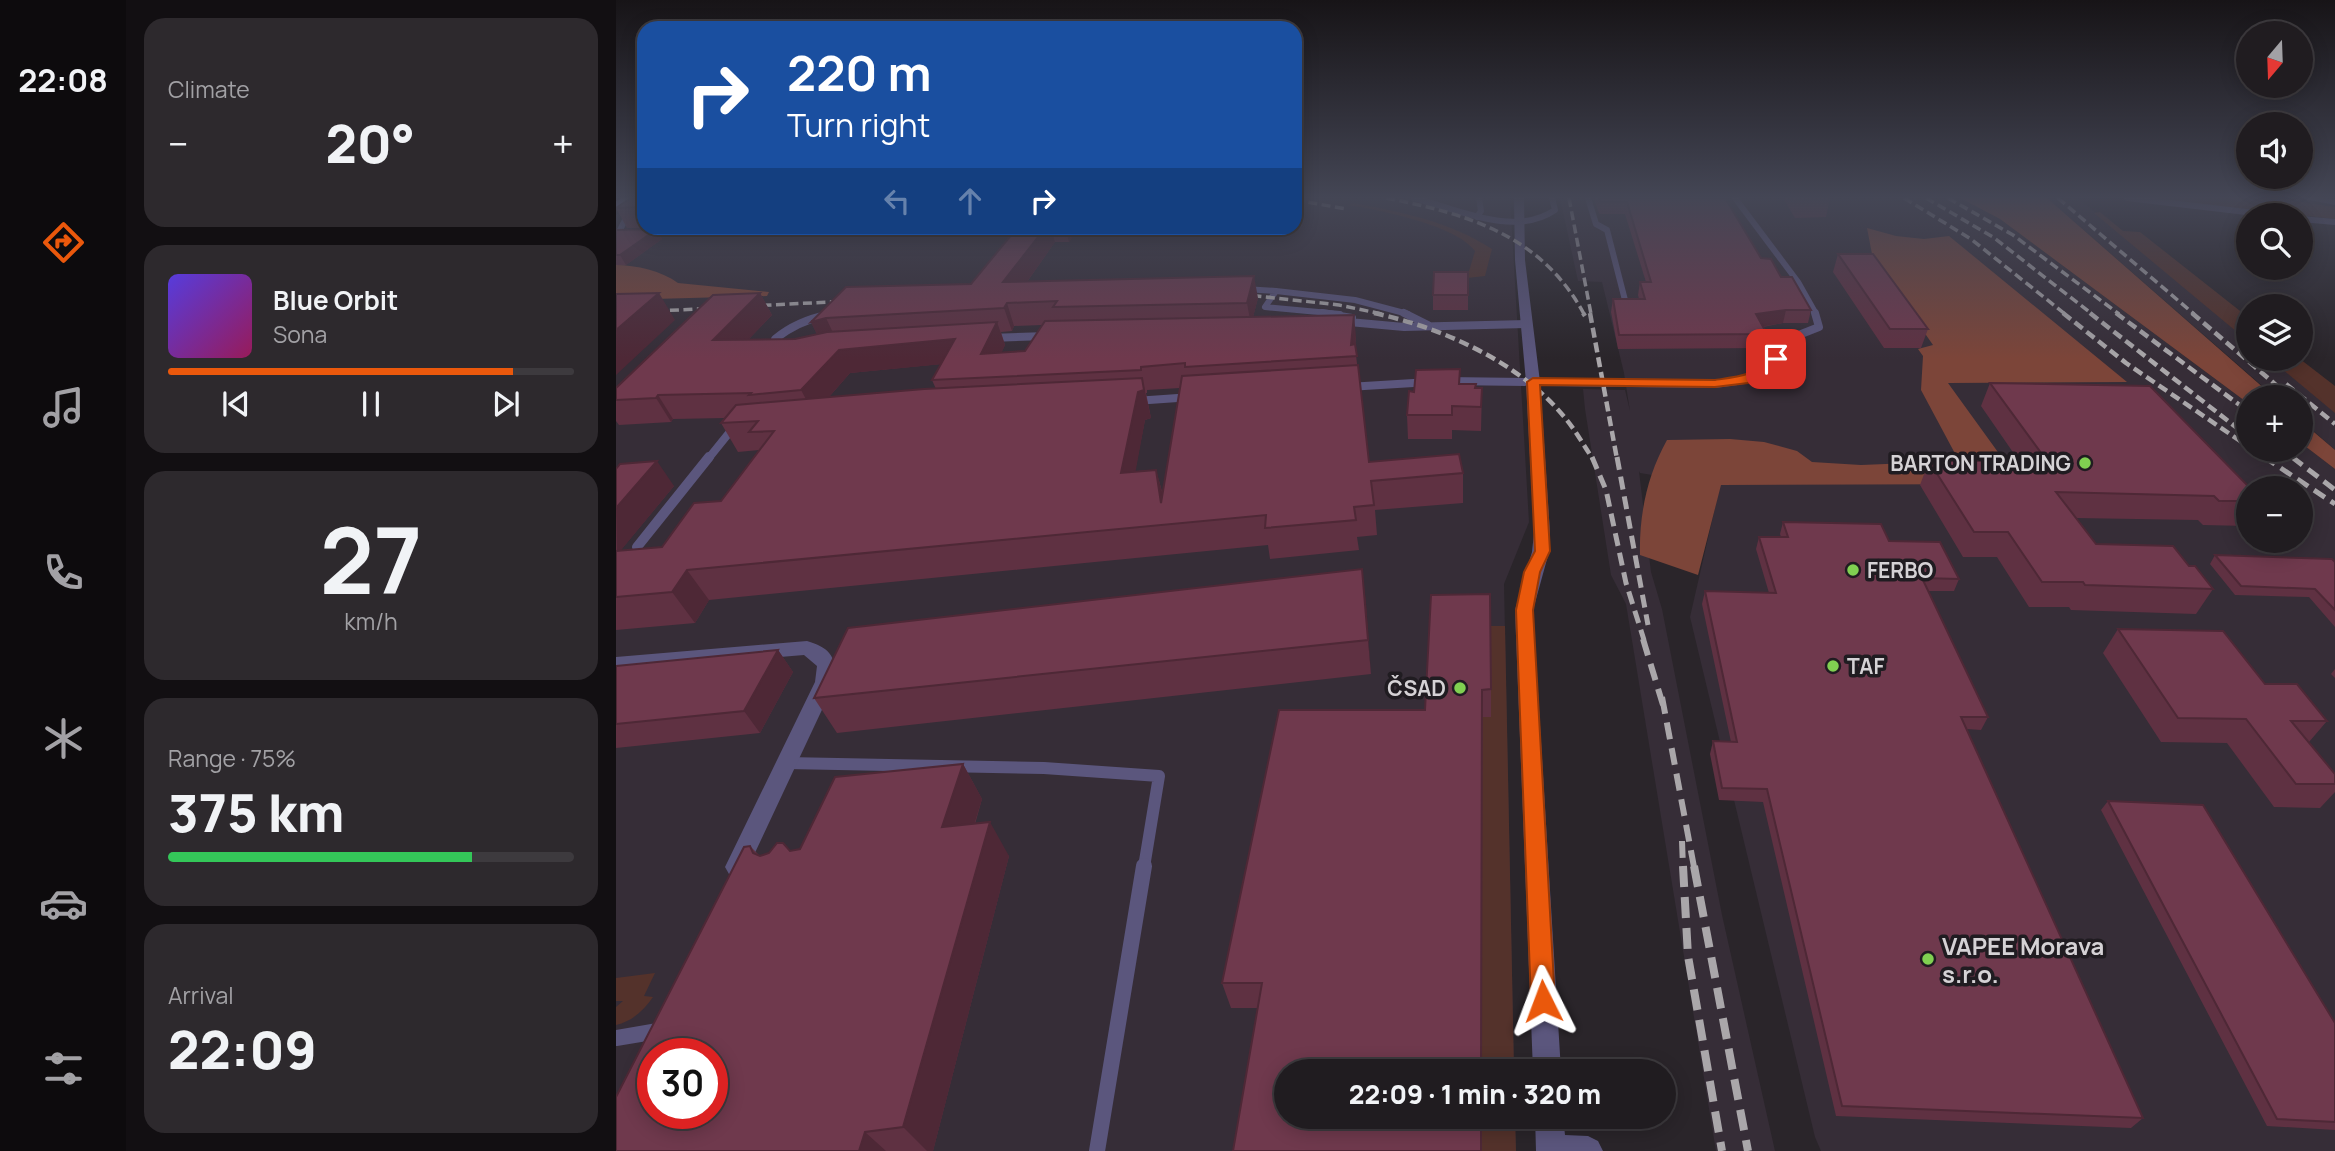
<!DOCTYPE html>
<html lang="en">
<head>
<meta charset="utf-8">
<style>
  :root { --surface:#201c20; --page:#2d292d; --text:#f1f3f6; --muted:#a2a1a5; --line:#3d3a3e; --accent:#ea580c }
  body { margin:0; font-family:Manrope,sans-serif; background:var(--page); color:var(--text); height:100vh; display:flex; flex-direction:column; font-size:26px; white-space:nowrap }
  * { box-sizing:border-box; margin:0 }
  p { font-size:23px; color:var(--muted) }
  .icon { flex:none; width:38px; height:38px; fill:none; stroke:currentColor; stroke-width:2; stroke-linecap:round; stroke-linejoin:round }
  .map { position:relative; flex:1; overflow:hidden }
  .side { display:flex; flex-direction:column; gap:18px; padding:18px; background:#120f12; width:490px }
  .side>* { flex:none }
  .top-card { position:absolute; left:21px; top:21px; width:665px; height:214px; border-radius:21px; box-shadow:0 4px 18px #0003,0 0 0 2px var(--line); background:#1a4fa0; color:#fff; overflow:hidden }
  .needle { width:46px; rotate:199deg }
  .fabs { position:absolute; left:1620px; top:21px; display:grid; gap:14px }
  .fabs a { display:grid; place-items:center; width:77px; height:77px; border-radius:50%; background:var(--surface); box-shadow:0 4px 18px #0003,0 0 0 2px var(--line); font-size:35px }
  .speed { position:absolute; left:21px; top:1038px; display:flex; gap:14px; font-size:35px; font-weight:700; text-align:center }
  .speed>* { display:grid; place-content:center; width:91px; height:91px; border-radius:50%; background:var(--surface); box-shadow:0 4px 18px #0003,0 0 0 2px var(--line); line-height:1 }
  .speed .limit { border:10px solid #d22; background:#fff; color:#111 }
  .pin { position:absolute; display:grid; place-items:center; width:60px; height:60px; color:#fff; margin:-30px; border-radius:14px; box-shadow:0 4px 10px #0006 }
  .me { position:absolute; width:77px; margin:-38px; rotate:357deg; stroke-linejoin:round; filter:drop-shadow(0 0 5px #0008) }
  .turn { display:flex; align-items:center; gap:24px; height:147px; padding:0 35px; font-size:32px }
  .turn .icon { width:91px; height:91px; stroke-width:2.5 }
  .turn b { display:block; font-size:49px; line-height:60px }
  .lanes { display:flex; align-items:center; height:66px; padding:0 35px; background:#0003; justify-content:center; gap:35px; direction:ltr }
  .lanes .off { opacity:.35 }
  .big { font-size:52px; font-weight:800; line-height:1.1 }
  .side .tile { flex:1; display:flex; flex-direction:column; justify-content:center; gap:10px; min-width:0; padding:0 24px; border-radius:21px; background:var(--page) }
  .side .dial { align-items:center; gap:0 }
  .dial b { font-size:91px; line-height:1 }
  .song { display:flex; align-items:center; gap:21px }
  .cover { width:84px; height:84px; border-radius:10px; background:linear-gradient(135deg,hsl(250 70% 55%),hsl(330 70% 35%)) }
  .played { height:7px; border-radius:4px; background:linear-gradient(90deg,var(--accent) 85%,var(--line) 85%) }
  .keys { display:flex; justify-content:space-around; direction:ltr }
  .heat { display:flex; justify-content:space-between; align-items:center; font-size:38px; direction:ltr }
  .charge { height:10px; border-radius:5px; background:linear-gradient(90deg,#34c759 75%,var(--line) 0) }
  .trip { position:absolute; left:658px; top:1059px; width:402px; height:70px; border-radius:35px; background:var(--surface); box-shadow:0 4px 18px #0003,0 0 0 2px var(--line); font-weight:800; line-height:70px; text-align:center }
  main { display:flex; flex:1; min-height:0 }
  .dock { display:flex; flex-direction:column; width:126px; justify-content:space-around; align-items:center; background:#0d0b0d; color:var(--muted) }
  .dock .icon { width:49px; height:49px }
  .dock .selected { color:var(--accent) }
  .dock b { font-size:32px; color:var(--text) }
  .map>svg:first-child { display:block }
</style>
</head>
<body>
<main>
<nav class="dock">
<b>22:08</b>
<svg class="icon selected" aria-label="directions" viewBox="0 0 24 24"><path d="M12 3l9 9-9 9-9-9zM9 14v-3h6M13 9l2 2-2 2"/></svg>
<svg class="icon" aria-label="music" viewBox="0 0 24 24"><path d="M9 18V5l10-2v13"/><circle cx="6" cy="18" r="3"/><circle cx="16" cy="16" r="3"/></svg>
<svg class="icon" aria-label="phone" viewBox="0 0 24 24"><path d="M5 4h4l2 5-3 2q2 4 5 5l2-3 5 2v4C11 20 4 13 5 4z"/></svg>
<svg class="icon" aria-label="climate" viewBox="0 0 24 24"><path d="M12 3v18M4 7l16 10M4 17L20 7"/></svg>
<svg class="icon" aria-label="car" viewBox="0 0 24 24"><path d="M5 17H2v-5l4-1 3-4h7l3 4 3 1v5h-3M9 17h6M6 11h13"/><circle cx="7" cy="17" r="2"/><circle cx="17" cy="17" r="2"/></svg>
<svg class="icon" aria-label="filters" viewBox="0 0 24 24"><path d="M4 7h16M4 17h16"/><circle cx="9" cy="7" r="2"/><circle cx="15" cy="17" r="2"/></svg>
</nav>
<section class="side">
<div class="tile"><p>Climate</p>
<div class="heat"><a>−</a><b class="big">20°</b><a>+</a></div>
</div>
<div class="tile">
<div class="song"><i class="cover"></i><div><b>Blue Orbit</b><p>Sona</p></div></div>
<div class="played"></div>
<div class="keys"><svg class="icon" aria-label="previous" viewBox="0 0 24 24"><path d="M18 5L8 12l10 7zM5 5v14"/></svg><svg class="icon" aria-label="pause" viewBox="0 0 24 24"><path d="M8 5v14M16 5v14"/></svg><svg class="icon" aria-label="next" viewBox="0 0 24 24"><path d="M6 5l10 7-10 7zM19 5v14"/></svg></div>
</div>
<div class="tile dial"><b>27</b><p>km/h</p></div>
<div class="tile"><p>Range · 75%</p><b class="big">375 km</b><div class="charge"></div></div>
<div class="tile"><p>Arrival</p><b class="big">22:09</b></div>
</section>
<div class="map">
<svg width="1719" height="1151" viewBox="0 0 1719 1151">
  <rect width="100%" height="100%" fill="#2a252a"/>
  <path fill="#362d37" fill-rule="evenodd" d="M28,198V228H679V198H894L913,522L888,584L898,1071H670V1116L899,1117L900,1151H0V215ZM37,1054H96V1113H37Z
    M944,198H1344L1384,219L1633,404V450H1685V443L1719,469V1151H1205L1199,1137L1074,617L1104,486L1024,473L1023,471L1035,572L1046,609L1106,915L1159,1151H1100L1010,604L995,575L969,409L967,389L1009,390L1014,411L1008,373L986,282L962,281ZM1633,488H1685V541H1633Z
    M1431,198H1462L1633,340V359H1656L1719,410V450L1685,420V397H1659Z"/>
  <path fill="#54322b" d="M1528,198H1655L1719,207V219Z
    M738,203C786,212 835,222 876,249L869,276L851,278L859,251C840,225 763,210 732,205Z
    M1484,212L1507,231L1524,232L1633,318V342L1478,213Z
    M1654,359H1684L1719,386V413Z
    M874,626H889L898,1071H865L863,717L875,716Z
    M39,973L28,996L37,997C28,1010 17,1021 0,1025V1007L7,1001H0V978Z
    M865,1117H899L900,1151H865Z"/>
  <path fill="#7c4539" d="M1344,198H1431L1658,397H1633V404L1384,219Z
    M1251,228L1280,236L1308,239L1333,236L1511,382L1332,383L1405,484L1105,485L1082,575L1024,555C1023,515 1031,476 1051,440L1114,439L1148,442L1181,451L1196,462L1245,465L1343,461L1305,390L1307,356L1302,349L1317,345L1257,259Z
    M0,265C20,265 46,271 62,283L153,292L151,296L0,300Z
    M1685,421L1719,450V469L1685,443Z"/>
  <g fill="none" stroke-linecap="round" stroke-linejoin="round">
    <path stroke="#5b567d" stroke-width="6" d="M798,198C841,209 898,238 939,210L936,198
      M972,198L980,224L991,230L1010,304
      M1119,198L1182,282L1200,314
      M1511,198L1656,215
      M861,217L865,211L863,198
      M1685,219L1719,222
      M10,234H2L11,216L28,205
      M30,234L323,228
      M628,289L660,291L649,307L724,314
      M660,291L739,300L792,314"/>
    <path stroke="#5b567d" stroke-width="8" d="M706,313L736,318L733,322
      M788,313L812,325
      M726,327L733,322L788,327L911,324
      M373,338L431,336
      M163,349L158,346L159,339C175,326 191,319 211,315
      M830,381L1099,384L1128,380L1155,367L1175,338L1203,327L1199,313
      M732,387L814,382
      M519,401L576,397
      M92,459L117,428L122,427"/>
    <path stroke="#5b567d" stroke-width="10" d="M21,547L93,457"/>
    <path stroke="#5b567d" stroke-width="12" d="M170,763L428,768L543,776L528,867"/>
    <path stroke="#5b567d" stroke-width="16" d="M0,1038L42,1031
      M481,1151L528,866"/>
    <path fill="#5b567d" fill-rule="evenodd" d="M898,198H908L909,260L924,382L934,533L933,552L917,610L945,1071H917L899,610L916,552L918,533L910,382L899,260Z
      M191,641C215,648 221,658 219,682L129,874L121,877L113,874L109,867L199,682L201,666L188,655L0,671V657Z
      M919,1116H947L949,1135L972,1136L982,1141L987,1151H920Z"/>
    <path fill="#5b567d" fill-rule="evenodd" d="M1684,198L1719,199V205Z"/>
    <path fill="#9083d3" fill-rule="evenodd" d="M6,198H18L0,208V201Z"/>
    <path stroke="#aaa7aa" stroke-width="3.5" stroke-dasharray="9 4.5" stroke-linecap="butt" d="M770,198C853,214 926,236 968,314
      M953,198L975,314
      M1288,198L1355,239L1449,314
      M1310,198L1377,237L1476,314
      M1332,198L1397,235L1503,314
      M1442,198L1578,314
      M679,200L731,209
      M623,294L723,305L766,314
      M133,306L234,301
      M0,313L102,308"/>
    <path stroke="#aaa7aa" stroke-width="4.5" stroke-dasharray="10 5" stroke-linecap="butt" d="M0,313H8
      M758,313C827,328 904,362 950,419C960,431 968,446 977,459
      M967,313L969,316
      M974,313L1001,459
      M1447,313L1510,363L1633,447
      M1474,313L1630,435
      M1500,313L1633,412
      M1576,313L1674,397
      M1670,384L1719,424
      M1637,450L1651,459
      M1666,450L1678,459"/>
    <path stroke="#aaa7aa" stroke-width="5" stroke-dasharray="13 7" stroke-linecap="butt" d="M976,457L990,490L1010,583L1028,640
      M1001,457L1032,625
      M1648,457L1719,504
      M1676,457L1719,490"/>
    <path stroke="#aaa7aa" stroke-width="6" stroke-dasharray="17 9" stroke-linecap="butt" d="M1027,639L1047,705
      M1046,697L1078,867
      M1066,841L1067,867"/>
    <path stroke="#aaa7aa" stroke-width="8" stroke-dasharray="21 10" stroke-linecap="butt" d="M1067,866L1072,956L1106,1151
      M1078,866L1132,1151"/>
  </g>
  <path fill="#5f3142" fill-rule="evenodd" d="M28,198V228H46H11L0,208Z
    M978,198H1109L1145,258L1165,277L1195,310L1192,323H1167L1147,327L1151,334L1148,348L1002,349L995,312L997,299H1023L1022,295L1024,282H1030L1009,214H984L982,211Z
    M1167,198H1214L1210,217L1179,218Z
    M388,228H463L453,242H439L411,282L642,298L637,317L740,337L739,347L753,462L847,473V503L759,510L761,535L741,537L743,550L654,559L652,545L93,600L79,623L0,630V469L58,486L4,551L46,547L105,501L143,450L122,452L105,423L109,418L57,419L55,422L3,425L0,421V388L144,293L156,315L133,339H179L201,334L195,322L355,284L392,238ZM426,325L409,351L385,353L389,345L385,332L396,331L398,326ZM325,364L316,380L320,389L213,397L234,373ZM564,388L547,495L540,470L519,471L529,420L535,418L530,393H531V390Z
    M41,229L46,239L10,265H0V230Z
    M1222,254L1312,329L1305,348H1268L1217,272Z
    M852,272V310H817V295Z
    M1374,383L1633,488V524L1631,526L1587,525L1582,520L1459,518L1480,544L1573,566L1597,589L1580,614L1455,610L1453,607H1413L1381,557H1347L1304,485L1313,461H1403L1365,406Z
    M844,384H860V388H866L865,431L836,430V439H792L791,415L798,392Z
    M1167,522L1273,541L1343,579L1338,591H1312L1372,717L1365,730L1351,729L1527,1118L1515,1128L1220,1116L1147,802L1103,800L1094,754L1097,741L1115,742L1086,604L1089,591L1153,593L1140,549L1143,537H1165L1164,534Z
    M1599,555L1719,562V627L1693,597L1619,595L1594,564Z
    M746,569L755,674L221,733L198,698Z
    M815,595L875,689V717H866L642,1008H615L606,983L809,710Z
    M1502,629L1649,684L1711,721L1693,742L1719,774V792L1704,808L1658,807L1611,743L1545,742L1487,653Z
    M162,650L177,672L144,733L0,748V666Z
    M1719,669V678L1715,674Z
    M347,764L366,799L359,824L393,856L317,1151H0L134,846L144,856L184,849Z
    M1492,801L1719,1023V1130L1651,1126L1485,810Z"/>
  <path fill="#4e2836" d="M429,228H435L439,242L396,303L387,282Z
    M449,228H463L453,242Z
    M41,229L46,239L10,265L4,255Z
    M638,276L642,298L635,325L631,303Z
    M43,293L59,320L0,375V330Z
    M144,293L156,315L110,363L97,340Z
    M391,303L398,326L396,331L388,308Z
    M1170,310L1167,323L1137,328L1140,314Z
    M738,315L740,337L738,357L735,345Z
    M210,318L221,341L206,345L195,322Z
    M381,322L389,345L374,378L365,354Z
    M339,339L348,362L234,373L198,414L185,390L223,350Z
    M526,378L535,418L529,420L514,502L505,473L522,392Z
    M42,395L57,419L55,422L40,398Z
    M41,461L58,486L1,555L0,508Z
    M540,470L548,499L545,503Z
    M746,569L750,603L755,674L752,640Z
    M71,570L93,600L79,623L56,592Z
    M162,650L177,672L144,733L128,711Z
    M347,764L366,799L347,861L326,827Z
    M374,822L393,856L317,1151H311L287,1127Z
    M249,1132L270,1151H243Z"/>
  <path fill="#6f394d" stroke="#4e2836" stroke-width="2" fill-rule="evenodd" d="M15,198H28V207L0,208Z
    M983,198H1109L1145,258L1155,259L1165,277H1176L1195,310H1170L1140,314L1151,334L1003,335L997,299H1029L1024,282H1035L1011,202H985Z
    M401,228H429L387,282L638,276L631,303L437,307L441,301L391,303L388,308L210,318L195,322L230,287L355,284Z
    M41,229L4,255H0V230Z
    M1222,254H1257L1312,329H1274Z
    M818,272H852V295H817Z
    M43,293L0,330V294Z
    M144,293L97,340L179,339L211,332L381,322L365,354L409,351L429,321L738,315L735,345L739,344L741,356L569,367V363L525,367V370L316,380L339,339L223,350L185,390L133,395L135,393L42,395L40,398L0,400V388L97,295Z
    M742,365L753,462L843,454L847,473L755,481L758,505L738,507L740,520L649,528L650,515L71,570L56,592L0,597V551L46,547L78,503L105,501L158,431L133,432L142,421L105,423L120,405L308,389L526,378L528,390L522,392L505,473L540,470L545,503L566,376Z
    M844,369L843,384H860L859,388H866L865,407L836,406V415H791L793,391L798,392L800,370Z
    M1374,383L1534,386L1634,488H1633V501H1603L1598,496L1440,492L1480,544L1557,546L1573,566H1579L1597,589L1469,585L1467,582H1426L1392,532H1358L1313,461H1431Z
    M41,461L0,508V469L4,464Z
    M1167,522L1265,524L1273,541L1324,542L1343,579L1306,578L1372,717H1345L1527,1118L1226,1106L1151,789L1106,788L1097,741L1121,742L1089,591L1160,593L1143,537H1172Z
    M1599,555L1716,559L1719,562V610L1699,589L1625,586Z
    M746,569L752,640L198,698L232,628Z
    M874,594L875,689L866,690L865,1071H670V1116H865V1151H617L646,983H606L663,710H809L815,595Z
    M1502,629L1607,631L1649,684H1681L1711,721H1675L1719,774V784H1680L1630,719L1562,718Z
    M162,650L128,711L0,724V666Z
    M347,764L326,827L374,822L287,1127L249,1132L243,1151H0V1097L128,847L134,846L137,853L144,856L153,853L161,843H167L174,851L184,849L219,777ZM37,1054H96V1113H37Z
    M1492,801L1587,805L1719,1023V1122L1661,1119Z"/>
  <linearGradient id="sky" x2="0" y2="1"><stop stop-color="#171417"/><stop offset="0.55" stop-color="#444655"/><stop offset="1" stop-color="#444655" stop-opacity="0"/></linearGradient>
  <rect width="1719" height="359" fill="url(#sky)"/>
  <path fill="#ea580c" stroke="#983908" stroke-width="2" d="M1156,356L1166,359L1160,370L1132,383L1099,387L924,385L934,551L924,572L917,610L939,1001L936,1010L927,1013L919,1010L915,1001L900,610L908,572L919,551L911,382L917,378L1099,380C1120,377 1144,375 1156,356Z"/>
  <g fill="#80d051" stroke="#201c21" stroke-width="2.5">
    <circle cx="1469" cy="463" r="7"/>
    <circle cx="1237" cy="570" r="7"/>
    <circle cx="1217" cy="666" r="7"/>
    <circle cx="844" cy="688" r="7"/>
    <circle cx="1312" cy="959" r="7"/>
  </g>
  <g text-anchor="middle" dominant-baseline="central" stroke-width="7" stroke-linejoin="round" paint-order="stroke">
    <g font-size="21" font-weight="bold" fill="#d5d2d5" stroke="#201c21" text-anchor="end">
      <text x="1455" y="463">BARTON TRADING</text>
      <text x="1251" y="570" text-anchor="start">FERBO</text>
      <text x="1231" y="666" text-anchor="start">TAF</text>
      <text x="830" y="688">ČSAD</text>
    </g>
    <g font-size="24" font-weight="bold" fill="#d5d2d5" stroke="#201c21" text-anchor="start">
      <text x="1326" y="945">VAPEE Morava<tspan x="1326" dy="28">s.r.o.</tspan></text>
    </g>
  </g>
</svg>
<div class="fabs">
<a><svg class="needle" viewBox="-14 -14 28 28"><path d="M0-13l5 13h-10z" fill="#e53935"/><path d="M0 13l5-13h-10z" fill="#a2a1a5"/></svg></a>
<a><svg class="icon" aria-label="sound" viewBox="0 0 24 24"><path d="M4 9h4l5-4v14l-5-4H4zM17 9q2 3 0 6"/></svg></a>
<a><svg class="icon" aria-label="search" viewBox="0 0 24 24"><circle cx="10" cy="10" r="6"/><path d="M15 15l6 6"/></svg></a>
<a><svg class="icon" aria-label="layers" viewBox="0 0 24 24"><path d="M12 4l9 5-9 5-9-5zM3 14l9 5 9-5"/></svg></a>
<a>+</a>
<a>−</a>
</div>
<div class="speed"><div class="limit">30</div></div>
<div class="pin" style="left:1160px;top:359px;background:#d93025"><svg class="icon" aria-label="arrive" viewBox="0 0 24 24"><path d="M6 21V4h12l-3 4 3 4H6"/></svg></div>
<svg class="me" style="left:927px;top:1001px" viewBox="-20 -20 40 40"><path d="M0-17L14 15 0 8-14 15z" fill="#ea580c" stroke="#fff" stroke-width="4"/></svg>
<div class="trip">22:09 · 1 min · 320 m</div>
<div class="top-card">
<div class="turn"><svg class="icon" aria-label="right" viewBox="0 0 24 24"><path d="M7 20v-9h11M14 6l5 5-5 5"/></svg><div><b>220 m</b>Turn right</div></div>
<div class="lanes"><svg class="icon off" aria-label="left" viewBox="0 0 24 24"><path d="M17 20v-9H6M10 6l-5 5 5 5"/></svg><svg class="icon off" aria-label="ahead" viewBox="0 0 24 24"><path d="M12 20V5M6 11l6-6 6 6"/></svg><svg class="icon" aria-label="right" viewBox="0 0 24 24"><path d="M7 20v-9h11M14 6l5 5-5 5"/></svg></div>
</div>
</div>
</main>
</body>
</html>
